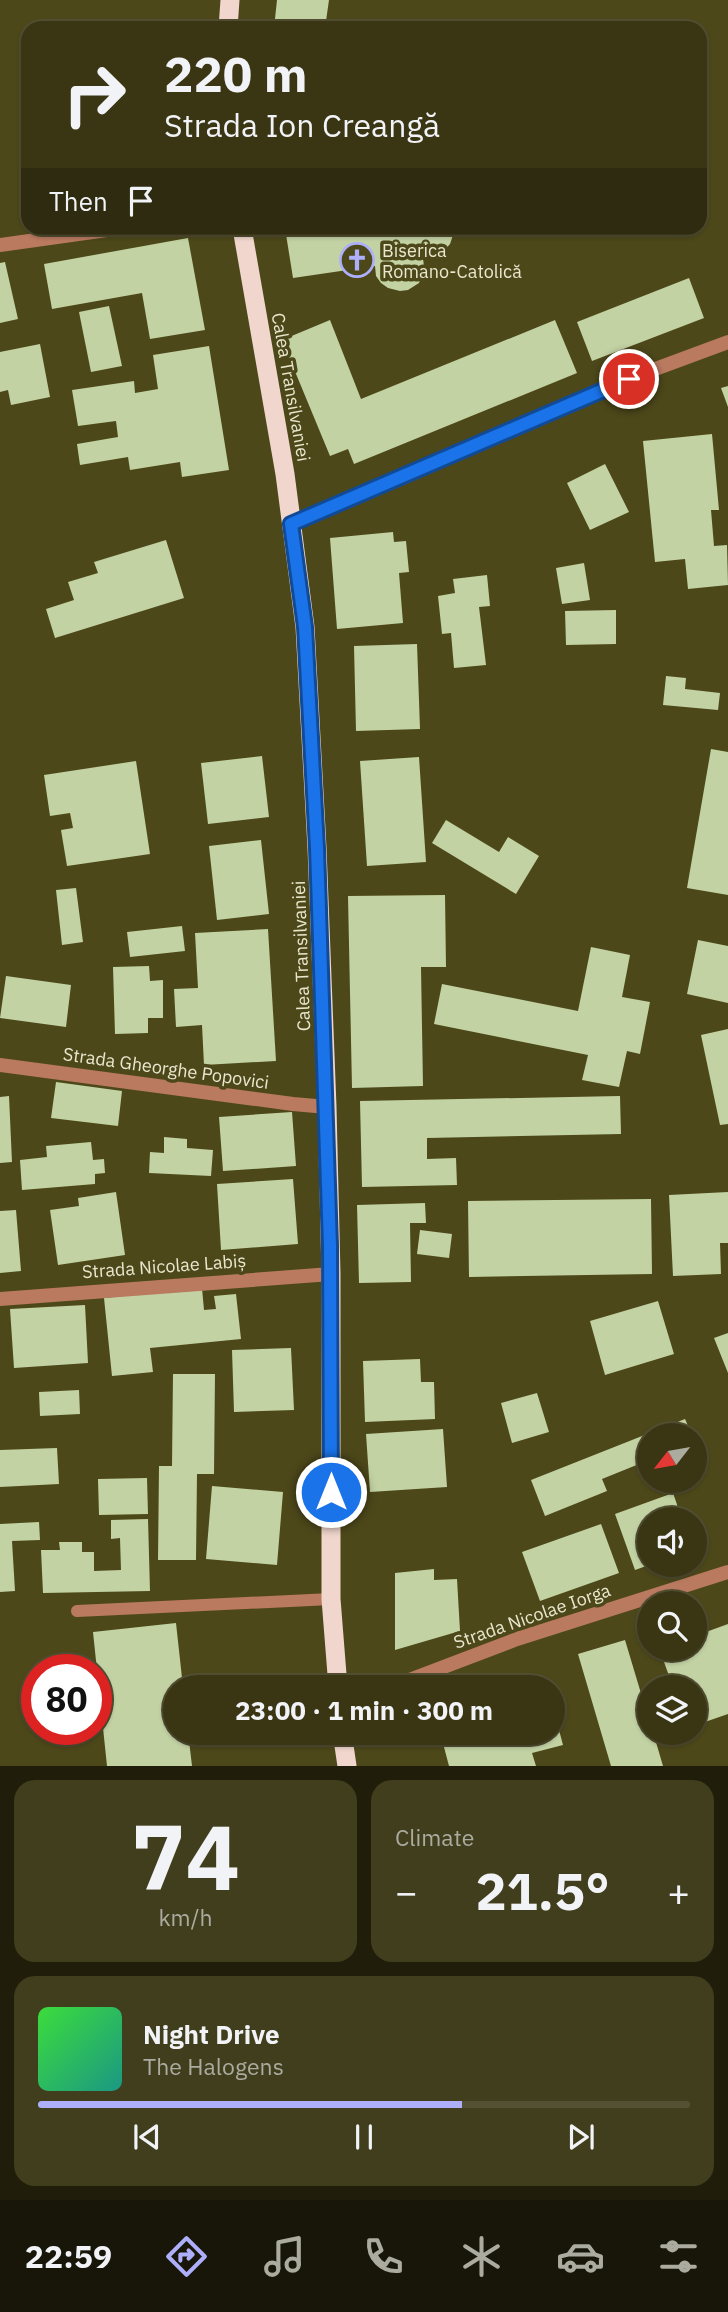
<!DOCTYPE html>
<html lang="en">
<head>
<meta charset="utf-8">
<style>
  :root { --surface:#3a3614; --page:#413e1d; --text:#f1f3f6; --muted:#ababa0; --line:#545034; --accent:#adaffb }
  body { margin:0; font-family:"IBM Plex Sans",sans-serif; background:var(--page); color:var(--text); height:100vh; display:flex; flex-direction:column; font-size:26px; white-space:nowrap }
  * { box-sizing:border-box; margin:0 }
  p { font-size:23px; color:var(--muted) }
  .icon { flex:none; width:38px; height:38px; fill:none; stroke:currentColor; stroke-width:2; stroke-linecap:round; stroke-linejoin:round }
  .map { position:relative; height:1766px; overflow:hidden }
  .details { display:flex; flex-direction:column; gap:14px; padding:14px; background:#201e0b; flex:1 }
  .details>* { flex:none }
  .banner { position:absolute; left:21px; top:21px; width:686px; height:214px; border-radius:21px; box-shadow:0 2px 5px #0004,0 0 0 2px var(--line); background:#3a3614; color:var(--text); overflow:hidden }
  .needle { width:46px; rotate:239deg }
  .tools { position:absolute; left:637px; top:1423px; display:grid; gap:14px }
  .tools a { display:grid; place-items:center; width:70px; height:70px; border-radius:50%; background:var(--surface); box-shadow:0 2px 5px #0004,0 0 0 2px var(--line); font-size:35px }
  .speed { position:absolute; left:21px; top:1654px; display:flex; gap:14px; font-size:35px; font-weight:700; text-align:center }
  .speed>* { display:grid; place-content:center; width:91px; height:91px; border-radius:50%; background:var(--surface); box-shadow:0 2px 5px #0004,0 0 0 2px var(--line); line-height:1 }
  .speed .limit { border:10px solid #d22; background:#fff; color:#111 }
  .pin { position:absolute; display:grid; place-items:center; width:60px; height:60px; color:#fff; margin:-30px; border:4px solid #fff; border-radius:50%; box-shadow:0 2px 7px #0007 }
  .me { position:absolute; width:77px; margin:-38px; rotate:0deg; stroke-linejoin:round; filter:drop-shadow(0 0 5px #0008) }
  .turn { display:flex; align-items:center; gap:24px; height:147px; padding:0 28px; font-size:32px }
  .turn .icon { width:91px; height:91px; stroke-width:2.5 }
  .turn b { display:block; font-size:49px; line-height:60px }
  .then { display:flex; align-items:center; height:66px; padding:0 28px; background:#0003; gap:14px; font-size:26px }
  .big { font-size:52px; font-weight:700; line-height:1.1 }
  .details .widget { flex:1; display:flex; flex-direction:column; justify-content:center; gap:10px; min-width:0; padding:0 24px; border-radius:21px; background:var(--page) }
  .details .dial { align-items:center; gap:0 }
  .dial b { font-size:91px; line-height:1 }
  .song { display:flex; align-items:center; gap:21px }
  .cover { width:84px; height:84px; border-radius:10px; background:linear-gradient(135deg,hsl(120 70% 55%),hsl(170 70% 35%)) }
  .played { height:7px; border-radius:4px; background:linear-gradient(90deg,var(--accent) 65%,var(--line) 65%) }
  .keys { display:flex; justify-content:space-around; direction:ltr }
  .heat { display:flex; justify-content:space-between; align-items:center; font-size:38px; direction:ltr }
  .details .tiles { flex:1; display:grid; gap:14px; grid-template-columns:1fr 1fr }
  .widget:last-child { grid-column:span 2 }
  .trip { position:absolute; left:163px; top:1675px; width:402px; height:70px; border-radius:35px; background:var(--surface); box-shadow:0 2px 5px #0004,0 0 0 2px var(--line); font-weight:700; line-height:70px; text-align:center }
  .tab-bar { display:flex; height:112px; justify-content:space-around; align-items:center; background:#171608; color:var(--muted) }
  .tab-bar .icon { width:49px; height:49px }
  .tab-bar .selected { color:var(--accent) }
  .tab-bar b { font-size:32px; color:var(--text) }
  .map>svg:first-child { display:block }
</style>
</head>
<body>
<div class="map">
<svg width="728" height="1766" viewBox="0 0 728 1766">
  <rect width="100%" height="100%" fill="#4d481a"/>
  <path fill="#c2d2a3" d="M277,0H329L325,28H274Z
    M164,22L165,28H131V26Z
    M700,78L705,94L700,95Z
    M285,228H453V235L450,244L443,252L435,257L423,258L424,267L419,283L408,290L400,291L388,288L381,283L376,276L375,266L293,278Z
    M188,238L205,330L150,339L142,293L52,309L44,264Z
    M5,262L18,319L0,323V263Z
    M689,278L704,318L592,361L577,322Z
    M109,306L122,366L91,372L79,312Z
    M330,320L361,399L555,320L577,373L354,464L348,449L330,456L282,340Z
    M40,344L50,397L11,405L8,390L0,392V352Z
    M209,346L229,470L182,477L180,462L130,470L128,457L80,465L77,444L118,437L116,421L78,426L72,390L134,381L135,393L158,389L153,355Z
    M728,386V407L721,388Z
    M712,434L719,510H711L714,546L727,545L728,585L688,589L685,559L655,562L643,441Z
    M605,464L629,512L590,530L567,483Z
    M393,532L394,542L406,541L409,572L399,573L403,623L337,629L330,538Z
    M166,540L184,598L55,638L46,609L74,600L68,582L98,573L94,562Z
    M584,563L590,600L562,604L556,568Z
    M487,575L490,606L479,607L486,665L454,668L451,633L442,634L438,596L455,593L453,579Z
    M616,610V644L566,645L565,611Z
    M417,644L420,729L356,731L354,646Z
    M666,676L686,678L685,689L720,693L718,710L663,705Z
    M711,749L728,752V895L687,888Z
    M262,756L269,817L208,824L201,763Z
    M419,757L426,862L367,866L360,761Z
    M136,761L150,854L67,866L61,830L73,828L70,813L50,816L44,775Z
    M446,820L499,852L508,837L539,856L516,894L432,843Z
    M261,840L269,914L217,920L209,846Z
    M76,888L83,942L62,945L56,890Z
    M445,895L446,967H421L423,1086L352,1088L348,896Z
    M182,926L185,951L130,957L127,932Z
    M268,929L276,1061L204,1065L202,1025L176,1027L174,989L198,988L195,933Z
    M698,940L728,946V1003L687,994Z
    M591,947L630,955L622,997L650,1002L640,1054L627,1051L619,1087L582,1080L588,1055L434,1024L442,984L578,1011Z
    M149,966L150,981L163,980V1018H148V1033L115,1034L113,967Z
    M6,976L71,985L66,1027L0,1018Z
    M728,1029V1124L720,1125L701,1035Z
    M56,1082L122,1091L118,1126L51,1118Z
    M9,1096L12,1162L0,1163V1097Z
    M620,1096L621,1134L427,1138V1159L456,1158L457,1185L362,1187L360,1101Z
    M292,1112L296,1166L223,1171L219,1117Z
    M164,1137L187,1139V1148L213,1150L211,1176L149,1173L150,1152L164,1153Z
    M91,1142L93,1160L104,1159L105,1173L95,1174V1184L22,1190L20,1160L47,1157L46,1146Z
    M293,1179L298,1244L221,1250L217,1184Z
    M116,1192L125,1255L58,1265L50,1210L79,1206L78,1198Z
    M728,1192V1243H720L721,1274L673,1276L669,1195Z
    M651,1199L652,1274L469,1277L468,1201Z
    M425,1203L426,1223H410L411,1282L359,1283L357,1205Z
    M16,1210L21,1271L0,1273V1211Z
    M420,1230L452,1234L449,1258L417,1254Z
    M202,1288L204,1310L216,1309L214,1296L236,1294L241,1339L150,1348L153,1372L112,1376L104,1298Z
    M658,1301L674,1354L605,1375L590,1321Z
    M85,1305L88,1363L14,1368L10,1309Z
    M728,1333V1373L714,1338Z
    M291,1348L294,1410L234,1412L232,1350Z
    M420,1359L421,1382H434L435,1419L365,1422L363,1361Z
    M173,1374H215L214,1474H197L196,1560H158L159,1466H172Z
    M79,1390L80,1414L40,1416L39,1392Z
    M537,1393L549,1432L512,1443L501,1403Z
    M685,1419L692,1435H649V1460L602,1479L607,1491L545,1516L531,1480Z
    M443,1429L447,1487L370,1492L366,1434Z
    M57,1448L59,1484L0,1487V1450Z
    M147,1478L148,1514L99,1515L98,1479Z
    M212,1486L283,1492L277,1565L206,1559Z
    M673,1493L682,1519H649V1565L635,1570L615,1514Z
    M148,1519L150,1591L43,1593L41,1550H60L59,1542H82V1552H94V1571L121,1570L120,1538L111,1539V1520Z
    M39,1522L40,1540L12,1541L15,1591L0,1592V1524Z
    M601,1524L619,1573L540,1601L522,1552Z
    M434,1569V1580L457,1579L460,1631L395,1650V1573Z
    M176,1623L183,1687H175V1732H188L192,1766H107L93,1632Z
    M728,1624V1714L702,1723L695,1703V1687H673L659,1648H695V1636Z
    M625,1640L649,1720V1732H653L663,1766H611L578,1654Z
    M554,1711L563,1745L532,1753L536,1766H449L440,1732H553Z"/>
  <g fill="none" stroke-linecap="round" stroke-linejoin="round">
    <path stroke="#b97a60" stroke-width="12" d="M77,1611L331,1599"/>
    <path stroke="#b97a60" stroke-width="14" d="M0,245L121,228
      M291,524L409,475L604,388L728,342
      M0,1065L293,1104L327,1107
      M0,1299L331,1274
      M391,1687L517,1639L728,1572"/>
    <path stroke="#f0d6cc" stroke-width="19" d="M228,28L230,0
      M242,228L285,474L305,627L317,848L327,1107L331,1274V1599L338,1687
      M342,1732L347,1766"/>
  </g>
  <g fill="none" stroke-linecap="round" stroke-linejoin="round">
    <g stroke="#114b97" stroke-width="18">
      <path id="route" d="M331,1492L330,1246L317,848L305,627L291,524L629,379"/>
    </g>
    <use href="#route" stroke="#1a73e8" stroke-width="12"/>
  </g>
  <defs>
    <g id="church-ring" transform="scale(1.75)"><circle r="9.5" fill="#4d481a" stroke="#adaffb" stroke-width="1.5"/><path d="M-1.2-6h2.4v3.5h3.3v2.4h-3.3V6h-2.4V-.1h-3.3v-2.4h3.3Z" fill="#adaffb"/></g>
  </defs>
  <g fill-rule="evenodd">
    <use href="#church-ring" x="357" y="260"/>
  </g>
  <g text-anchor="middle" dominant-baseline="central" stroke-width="7" stroke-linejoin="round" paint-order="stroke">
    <g font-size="18" fill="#e9e7ce" stroke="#4d481a" text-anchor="start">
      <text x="382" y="250">Biserica<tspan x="382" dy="21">Romano-Catolică</tspan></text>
    </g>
    <g font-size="18" fill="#e9e7ce" stroke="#4d481a">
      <text transform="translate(291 387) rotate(80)">Calea Transilvaniei</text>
      <text transform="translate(301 956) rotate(-92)">Calea Transilvaniei</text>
      <text transform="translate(166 1068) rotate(8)">Strada Gheorghe Popovici</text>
      <text transform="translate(164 1266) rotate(-4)">Strada Nicolae Labiș</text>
      <text transform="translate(532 1616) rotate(-19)">Strada Nicolae Iorga</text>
    </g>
  </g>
</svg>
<div class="tools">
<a><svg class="needle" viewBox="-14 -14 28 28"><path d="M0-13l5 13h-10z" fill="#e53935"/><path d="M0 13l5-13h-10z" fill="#ababa0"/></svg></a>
<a><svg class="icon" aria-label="sound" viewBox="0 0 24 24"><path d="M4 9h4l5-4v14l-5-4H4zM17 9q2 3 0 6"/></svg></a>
<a><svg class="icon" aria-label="search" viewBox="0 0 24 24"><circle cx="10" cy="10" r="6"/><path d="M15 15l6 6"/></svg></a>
<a><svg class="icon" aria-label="layers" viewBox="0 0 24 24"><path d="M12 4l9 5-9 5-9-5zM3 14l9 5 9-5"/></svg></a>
</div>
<div class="speed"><div class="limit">80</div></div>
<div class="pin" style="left:629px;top:379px;background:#d93025"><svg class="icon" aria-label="arrive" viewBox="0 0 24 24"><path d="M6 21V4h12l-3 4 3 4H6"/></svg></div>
<svg class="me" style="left:331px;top:1492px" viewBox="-20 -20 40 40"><circle r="17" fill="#1a73e8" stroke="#fff" stroke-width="3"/><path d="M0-11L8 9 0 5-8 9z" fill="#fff"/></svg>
<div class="trip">23:00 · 1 min · 300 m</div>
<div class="banner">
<div class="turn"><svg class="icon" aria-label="right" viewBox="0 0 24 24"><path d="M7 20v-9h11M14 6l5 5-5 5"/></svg><div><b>220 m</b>Strada Ion Creangă</div></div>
<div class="then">Then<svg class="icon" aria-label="arrive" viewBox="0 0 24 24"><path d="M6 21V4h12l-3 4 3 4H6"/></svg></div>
</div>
</div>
<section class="details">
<div class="tiles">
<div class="widget dial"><b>74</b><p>km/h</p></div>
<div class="widget"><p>Climate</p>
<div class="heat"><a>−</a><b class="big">21.5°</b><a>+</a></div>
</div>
<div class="widget">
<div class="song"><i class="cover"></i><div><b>Night Drive</b><p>The Halogens</p></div></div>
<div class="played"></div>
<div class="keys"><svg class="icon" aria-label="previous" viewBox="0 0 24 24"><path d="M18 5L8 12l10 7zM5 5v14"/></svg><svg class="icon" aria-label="pause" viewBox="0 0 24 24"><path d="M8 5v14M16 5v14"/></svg><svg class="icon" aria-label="next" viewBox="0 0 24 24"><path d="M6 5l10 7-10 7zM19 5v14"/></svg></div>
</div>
</div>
</section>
<nav class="tab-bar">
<b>22:59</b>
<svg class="icon selected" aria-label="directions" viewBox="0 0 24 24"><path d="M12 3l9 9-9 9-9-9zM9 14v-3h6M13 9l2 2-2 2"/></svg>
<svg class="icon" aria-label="music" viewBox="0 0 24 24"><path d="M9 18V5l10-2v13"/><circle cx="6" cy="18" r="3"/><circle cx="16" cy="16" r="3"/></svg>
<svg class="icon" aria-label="phone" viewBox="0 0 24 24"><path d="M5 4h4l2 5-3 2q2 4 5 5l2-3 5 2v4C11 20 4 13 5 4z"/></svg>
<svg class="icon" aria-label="climate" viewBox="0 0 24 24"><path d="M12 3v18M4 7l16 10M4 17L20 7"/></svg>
<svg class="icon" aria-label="car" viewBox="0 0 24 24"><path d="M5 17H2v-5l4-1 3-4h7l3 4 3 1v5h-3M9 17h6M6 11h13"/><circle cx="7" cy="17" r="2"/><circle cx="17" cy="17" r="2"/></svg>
<svg class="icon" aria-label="filters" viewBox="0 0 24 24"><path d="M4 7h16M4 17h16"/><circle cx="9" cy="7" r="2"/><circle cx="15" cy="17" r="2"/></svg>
</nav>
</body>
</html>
